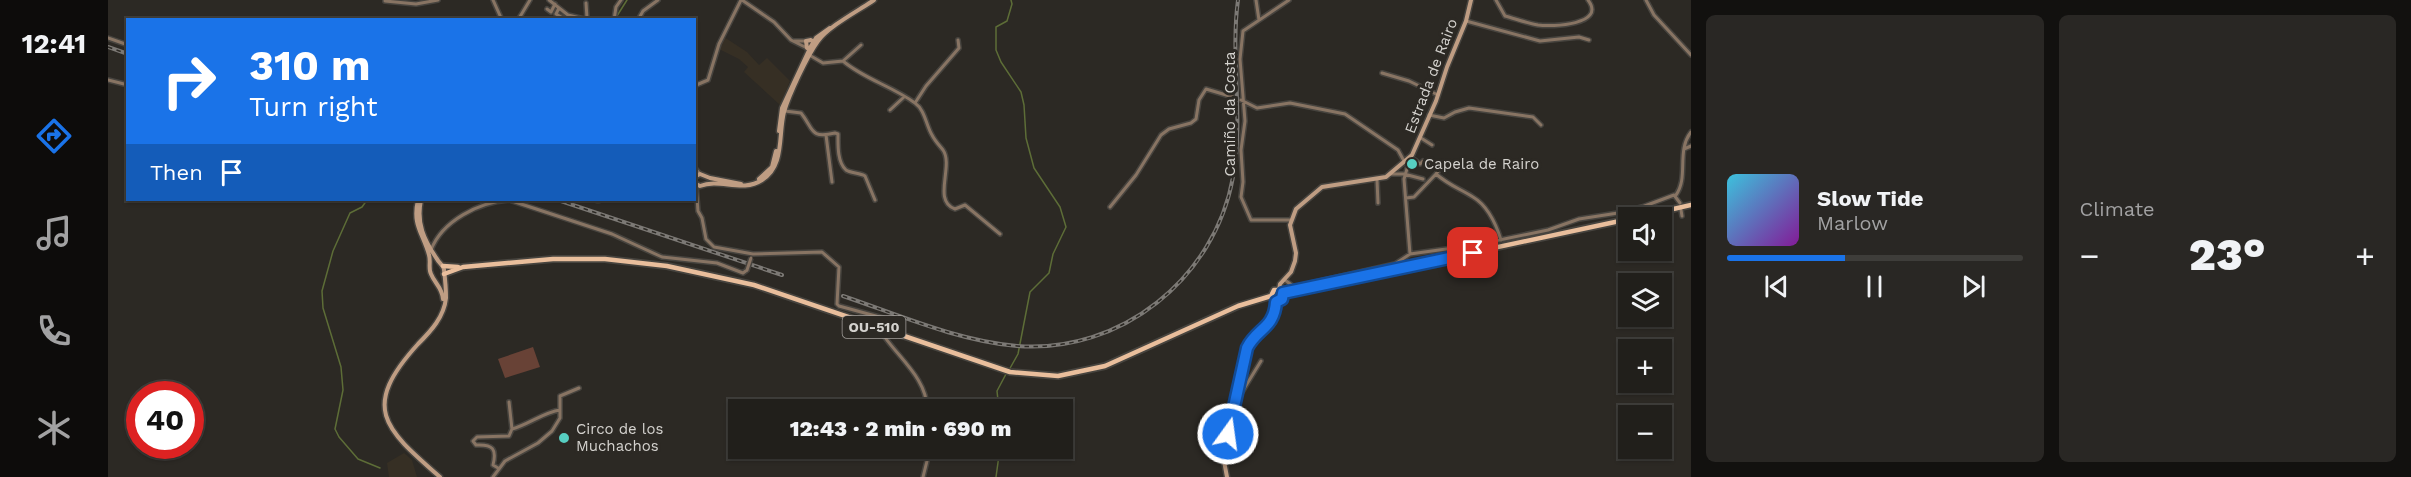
<!DOCTYPE html>
<html lang="en">
<head>
<meta charset="utf-8">
<style>
  :root { --surface:#211f1b; --page:#292724; --text:#f1f3f6; --muted:#a2a2a3; --line:#3e3d3a; --accent:#1a73e8 }
  body { margin:0; font-family:"Work Sans",sans-serif; background:var(--page); color:var(--text); height:100vh; display:flex; flex-direction:column; font-size:22px; white-space:nowrap }
  * { box-sizing:border-box; margin:0 }
  p { font-size:20px; color:var(--muted) }
  .icon { flex:none; width:33px; height:33px; fill:none; stroke:currentColor; stroke-width:2; stroke-linecap:round; stroke-linejoin:round }
  .map { position:relative; flex:1; overflow:hidden }
  .details { display:flex; flex-direction:column; gap:15px; padding:15px; background:#12110f; width:720px }
  .details>* { flex:none }
  .hud { position:absolute; left:18px; top:18px; width:570px; height:183px; border-radius:0px; box-shadow:0 2px 4px #0004,0 0 0 2px var(--line); background:#1a73e8; color:#fff; overflow:hidden }
  .buttons { position:absolute; left:1510px; top:207px; display:grid; gap:12px }
  .buttons a { display:grid; place-items:center; width:54px; height:54px; border-radius:0px; background:var(--surface); box-shadow:0 2px 4px #0004,0 0 0 2px var(--line); font-size:30px }
  .speed { position:absolute; left:18px; top:381px; display:flex; gap:12px; font-size:30px; font-weight:700; text-align:center }
  .speed>* { display:grid; place-content:center; width:78px; height:78px; border-radius:50%; background:var(--surface); box-shadow:0 2px 4px #0004,0 0 0 2px var(--line); line-height:1 }
  .speed .limit { border:9px solid #d22; background:#fff; color:#111 }
  .pin { position:absolute; display:grid; place-items:center; width:51px; height:51px; color:#fff; margin:-26px; border-radius:12px; box-shadow:0 3px 9px #0006 }
  .me { position:absolute; width:66px; margin:-33px; rotate:14deg; stroke-linejoin:round; filter:drop-shadow(0 0 4px #0008) }
  .turn { display:flex; align-items:center; gap:21px; height:126px; padding:0 24px; font-size:27px }
  .turn .icon { width:78px; height:78px; stroke-width:2.5 }
  .turn b { display:block; font-size:42px; line-height:51px }
  .then { display:flex; align-items:center; height:57px; padding:0 24px; background:#0003; gap:12px; font-size:22px }
  .big { font-size:45px; font-weight:800; line-height:1.1 }
  .details .card { flex:1; display:flex; flex-direction:column; justify-content:center; gap:9px; min-width:0; padding:0 21px; border-radius:9px; background:var(--page) }
  .song { display:flex; align-items:center; gap:18px }
  .cover { width:72px; height:72px; border-radius:9px; background:linear-gradient(135deg,hsl(190 70% 55%),hsl(290 70% 35%)) }
  .played { height:6px; border-radius:3px; background:linear-gradient(90deg,var(--accent) 40%,var(--line) 40%) }
  .keys { display:flex; justify-content:space-around; direction:ltr }
  .heat { display:flex; justify-content:space-between; align-items:center; font-size:33px; direction:ltr }
  .details .tiles { flex:1; display:grid; gap:15px; grid-template-columns:repeat(2,1fr) }
  .trip { position:absolute; left:620px; top:399px; width:345px; height:60px; border-radius:0px; background:var(--surface); box-shadow:0 2px 4px #0004,0 0 0 2px var(--line); font-weight:800; line-height:60px; text-align:center }
  main { display:flex; flex:1; min-height:0 }
  .dock { display:flex; flex-direction:column; width:108px; justify-content:space-around; align-items:center; background:#0d0c0b; color:var(--muted) }
  .dock .icon { width:42px; height:42px }
  .dock .active { color:var(--accent) }
  .dock b { font-size:27px; color:var(--text) }
  .map>svg:first-child { display:block }
</style>
</head>
<body>
<main>
<nav class="dock">
<b>12:41</b>
<svg class="icon active" aria-label="directions" viewBox="0 0 24 24"><path d="M12 3l9 9-9 9-9-9zM9 14v-3h6M13 9l2 2-2 2"/></svg>
<svg class="icon" aria-label="music" viewBox="0 0 24 24"><path d="M9 18V5l10-2v13"/><circle cx="6" cy="18" r="3"/><circle cx="16" cy="16" r="3"/></svg>
<svg class="icon" aria-label="phone" viewBox="0 0 24 24"><path d="M5 4h4l2 5-3 2q2 4 5 5l2-3 5 2v4C11 20 4 13 5 4z"/></svg>
<svg class="icon" aria-label="climate" viewBox="0 0 24 24"><path d="M12 3v18M4 7l16 10M4 17L20 7"/></svg>
</nav>
<div class="map">
<svg width="1583" height="477" viewBox="0 0 1583 477">
  <rect width="100%" height="100%" fill="#2c2924"/>
  <path fill="#362f24" d="M616,37L639,52L651,65L659,58L682,81L672,105L636,72L640,67L631,59L611,49Z
    M296,453L304,460L309,477H281L279,463Z"/>
  <path fill="#684236" d="M425,347L432,367L397,378L390,359Z"/>
  <g fill="none" stroke-linecap="round" stroke-linejoin="round">
    <path stroke="#5d6d37" stroke-width="1.5" d="M507,19L519,0
      M259,200L254,207L242,213L225,251L214,291L215,308L233,367L235,390L227,429L231,437L250,459L272,468
      M901,370L910,354L922,292L941,273L945,254L958,227L952,207L926,168L918,138L916,105L913,92L893,62L888,50V27L899,21L904,4L903,0
      M891,410L889,391L898,374
      M888,477L892,448"/>
    <g stroke="#47443f" stroke-width="6">
      <path id="street" d="M385,0L394,20
        M441,0L460,15L480,20
        M634,0L666,22L683,40L699,48
        M1148,0L1151,20
        M1181,0L1135,31L1132,59L1137,121L1133,150L1135,182L1133,197L1143,220H1182
        M1388,0L1397,16C1408,19 1419,23 1430,25C1444,27 1499,25 1480,0
        M1538,0L1546,15L1583,55
        M277,1L308,4L330,0
        M478,3L479,18
        M451,8L448,14L458,20
        M439,9L443,12L447,4
        M410,20L422,0
        M506,20L508,7L513,0
        M530,20L535,11L550,0
        M1358,21L1432,41L1471,37L1481,40
        M0,38L20,45
        M686,41H698
        M703,56L715,63L735,61C756,79 784,86 807,103C817,110 818,125 824,135C827,141 831,145 835,150C846,166 824,201 847,209L857,205L892,234
        M735,61L753,45
        M1274,73L1301,81L1330,95
        M0,80L20,85
        M586,86L600,80L611,44L633,0
        M1133,100L1149,108L1182,103L1237,114L1290,150L1296,161
        M807,103L818,86L851,48L850,40
        M782,110L796,97
        M677,111L693,113C706,129 701,139 727,133L730,134C730,144 729,162 738,170C742,173 752,173 757,176L767,200
        M1321,115L1336,118L1347,112L1361,108L1425,117L1433,125
        M718,135L724,182
        M1313,138L1324,145
        M1576,149L1583,146
        M1301,161L1307,160L1312,164L1315,161L1320,165L1326,163L1331,170L1328,174C1342,186 1351,188 1365,197C1380,206 1388,224 1393,240
        M1301,162L1296,179L1302,254
        M586,167L592,174
        M1282,174H1296L1315,179
        M1269,180L1270,203
        M588,185L590,211L594,218L598,239L606,247L645,254L714,252L731,267L729,304L731,306L775,318L778,325
        M1568,195C1581,177 1568,151 1583,132
        M1298,198L1306,197L1328,174
        M401,200L504,234L554,257L609,263L635,273L639,270
        M1002,207L1028,175L1053,135L1061,129L1083,123L1088,119L1091,100L1098,89L1125,97
        M1573,210L1574,216
        M323,250C334,221 371,202 401,200
        M1177,280L1186,287L1287,264L1302,254L1367,245L1440,230L1471,219L1510,213L1534,207L1566,195L1572,203
        M776,336C791,358 820,380 819,410
        M1129,395L1134,392L1153,361
        M404,429C420,425 436,412 452,410
        M390,468L385,465C389,449 385,444 368,445L365,441L369,437L401,436L404,429L401,402
        M385,477L397,461L430,443L444,431L452,418V396L471,388
        M815,477L819,461L818,448"/>
    </g>
    <g stroke="#47443f" stroke-width="7">
      <path id="secondary" d="M703,49L699,48L698,41L703,40L707,43
        M671,131L674,108L703,46L708,38L722,28
        M586,177L592,174L602,178L633,184
        M651,179L664,167L668,151
        M586,183L592,186C612,178 634,193 654,180C677,166 670,135 676,112C681,95 699,56 710,41C721,26 750,11 766,0
        M310,200C304,225 315,233 321,255C323,261 320,269 323,274C327,284 334,287 335,299
        M313,200C308,223 316,240 329,259C331,263 336,266 336,270C337,278 338,289 338,298C336,317 323,331 310,344C252,408 276,428 332,477
        M489,200H491
        M1171,290L1172,284L1183,272L1187,261L1188,253L1182,225L1188,209L1214,187L1278,177L1304,155L1328,101L1339,67L1358,21L1363,0
        M1119,477L1116,461L1117,446L1139,348C1150,328 1166,329 1168,302"/>
    </g>
    <g stroke="#47443f" stroke-width="8">
      <path id="primary" d="M1526,218L1583,205
        M335,266L350,267
        M336,274L355,267L445,259H497L559,266L646,285L902,372L950,376L997,366L1130,306L1163,296L1166,290H1171L1175,293
        M1175,293L1521,219
        M1163,296L1166,301L1170,302L1175,297V293"/>
    </g>
    <use href="#street" stroke="#887463" stroke-width="3"/>
    <use href="#secondary" stroke="#bf9d83" stroke-width="4"/>
    <use href="#primary" stroke="#e9be9c" stroke-width="4.5"/>
    <g stroke="#7c7975" stroke-width="4">
      <path id="rail" d="M0,47L20,54
        M450,200L674,275
        M735,296C791,315 850,341 909,346C1013,354 1107,278 1125,177C1136,118 1122,59 1130,0"/>
    </g>
    <use href="#rail" stroke="#2c2924" stroke-width="1.5" stroke-dasharray="4.5" stroke-linecap="butt"/>
    <g stroke="#47443f" stroke-width="6" stroke-linecap="butt">
      <path id="street-bridge" d="M639,270L643,258"/>
    </g>
    <use href="#street-bridge" stroke="#887463" stroke-width="3"/>
  </g>
  <g fill="none" stroke-linecap="round" stroke-linejoin="round">
    <g stroke="#114b97" stroke-width="15">
      <path id="route" d="M1120,434L1139,348C1149,328 1166,329 1168,302L1174,299L1175,293L1365,253"/>
    </g>
    <use href="#route" stroke="#1a73e8" stroke-width="10"/>
  </g>
  <g fill="#57cec1" stroke="#2c2924" stroke-width="2">
    <circle cx="1304" cy="164" r="6"/>
    <circle cx="456" cy="438" r="6"/>
  </g>
  <g text-anchor="middle" dominant-baseline="central" stroke-width="6" stroke-linejoin="round" paint-order="stroke">
    <rect fill="#2c2924" stroke="#a29f9b" stroke-width="1.5" x="734.5" y="316" width="63" height="22" rx="4.5"/>
    <g font-size="14" font-weight="bold" fill="#d4d2ce">
      <text x="766" y="327">OU-510</text>
    </g>
    <g font-size="15" fill="#d4d2ce" stroke="#2c2924">
      <text transform="translate(1323 76) rotate(-69)">Estrada de Rairo</text>
      <text transform="translate(1122 114) rotate(-90)">Camiño da Costa</text>
    </g>
    <g font-size="15" fill="#d4d2ce" stroke="#2c2924" text-anchor="start">
      <text x="1316" y="164">Capela de Rairo</text>
      <text x="468" y="429">Circo de los<tspan x="468" dy="17">Muchachos</tspan></text>
    </g>
  </g>
</svg>
<div class="buttons">
<a><svg class="icon" aria-label="sound" viewBox="0 0 24 24"><path d="M4 9h4l5-4v14l-5-4H4zM17 9q2 3 0 6"/></svg></a>
<a><svg class="icon" aria-label="layers" viewBox="0 0 24 24"><path d="M12 4l9 5-9 5-9-5zM3 14l9 5 9-5"/></svg></a>
<a>+</a>
<a>−</a>
</div>
<div class="speed"><div class="limit">40</div></div>
<div class="pin" style="left:1365px;top:253px;background:#d93025"><svg class="icon" aria-label="arrive" viewBox="0 0 24 24"><path d="M6 21V4h12l-3 4 3 4H6"/></svg></div>
<svg class="me" style="left:1120px;top:434px" viewBox="-20 -20 40 40"><circle r="17" fill="#1a73e8" stroke="#fff" stroke-width="3"/><path d="M0-11L8 9 0 5-8 9z" fill="#fff"/></svg>
<div class="trip">12:43 · 2 min · 690 m</div>
<div class="hud">
<div class="turn"><svg class="icon" aria-label="right" viewBox="0 0 24 24"><path d="M7 20v-9h11M14 6l5 5-5 5"/></svg><div><b>310 m</b>Turn right</div></div>
<div class="then">Then<svg class="icon" aria-label="arrive" viewBox="0 0 24 24"><path d="M6 21V4h12l-3 4 3 4H6"/></svg></div>
</div>
</div>
<section class="details">
<div class="tiles">
<div class="card">
<div class="song"><i class="cover"></i><div><b>Slow Tide</b><p>Marlow</p></div></div>
<div class="played"></div>
<div class="keys"><svg class="icon" aria-label="previous" viewBox="0 0 24 24"><path d="M18 5L8 12l10 7zM5 5v14"/></svg><svg class="icon" aria-label="pause" viewBox="0 0 24 24"><path d="M8 5v14M16 5v14"/></svg><svg class="icon" aria-label="next" viewBox="0 0 24 24"><path d="M6 5l10 7-10 7zM19 5v14"/></svg></div>
</div>
<div class="card"><p>Climate</p>
<div class="heat"><a>−</a><b class="big">23°</b><a>+</a></div>
</div>
</div>
</section>
</main>
</body>
</html>
